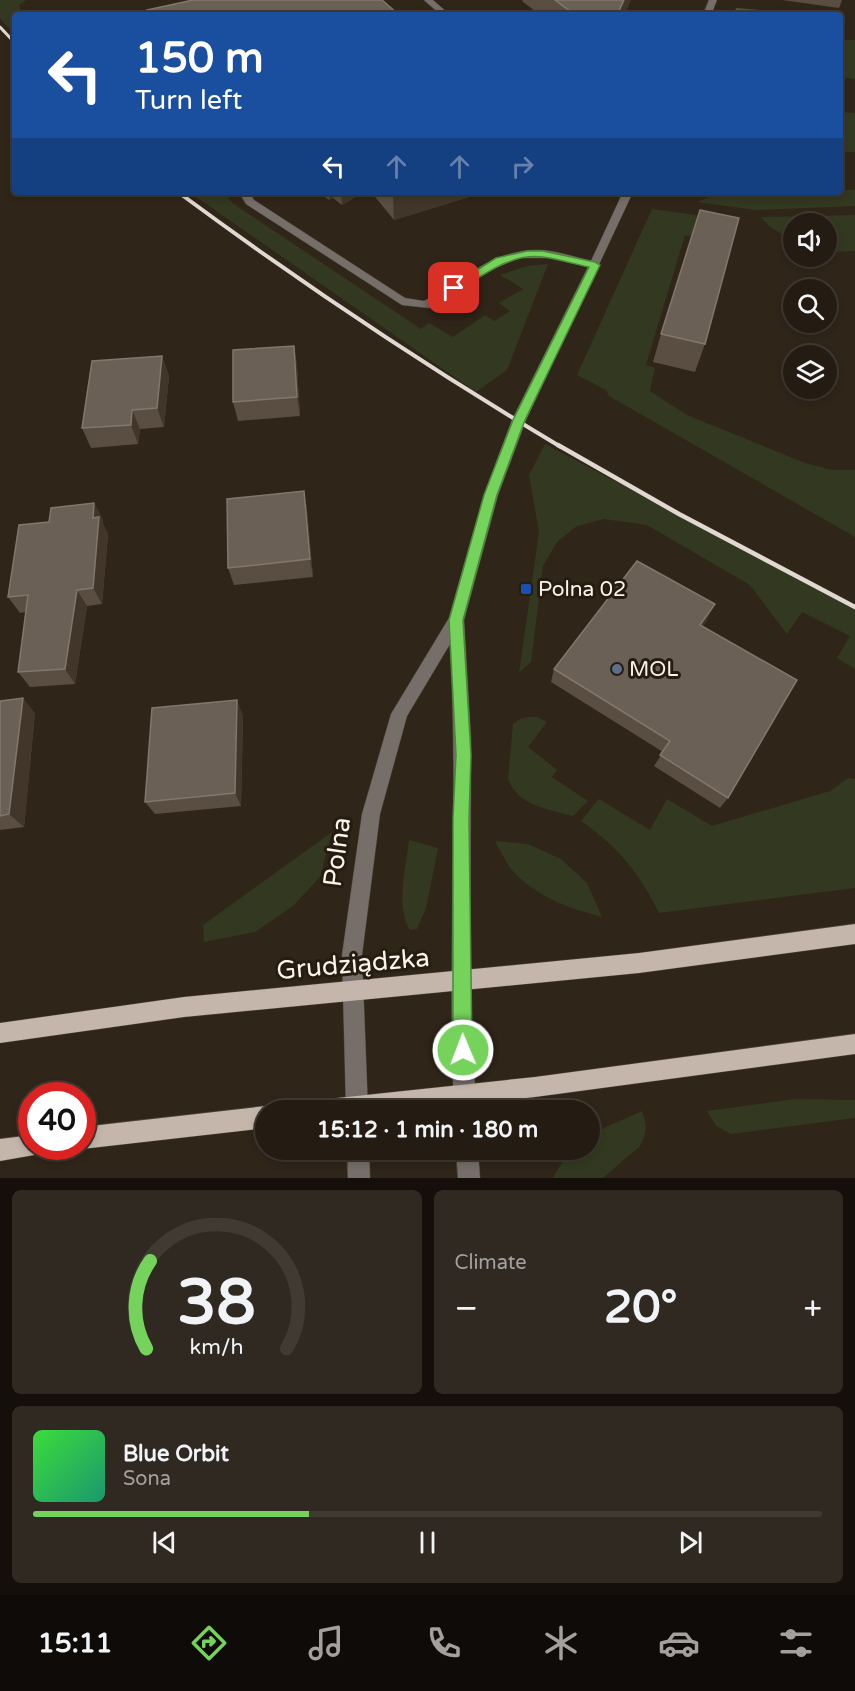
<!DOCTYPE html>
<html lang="en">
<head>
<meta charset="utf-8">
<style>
  :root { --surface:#241c13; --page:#302921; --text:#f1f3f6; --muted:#a3a1a0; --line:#413a33; --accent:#75d25b }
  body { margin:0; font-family:"Varela Round",sans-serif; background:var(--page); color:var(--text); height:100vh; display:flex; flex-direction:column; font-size:22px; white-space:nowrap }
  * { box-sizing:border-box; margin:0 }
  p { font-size:20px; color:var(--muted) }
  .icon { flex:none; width:33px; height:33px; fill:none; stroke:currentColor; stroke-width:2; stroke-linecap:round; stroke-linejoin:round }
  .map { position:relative; height:1178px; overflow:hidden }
  .side { display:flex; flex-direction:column; gap:12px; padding:12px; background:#140f0a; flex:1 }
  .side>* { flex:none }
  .hud { position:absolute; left:12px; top:12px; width:831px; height:183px; border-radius:6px; box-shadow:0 3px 9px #0003,0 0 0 2px var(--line); background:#1a4fa0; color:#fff; overflow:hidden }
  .controls { position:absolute; left:783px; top:213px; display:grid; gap:12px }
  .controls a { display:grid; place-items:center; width:54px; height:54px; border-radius:50%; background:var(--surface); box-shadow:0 3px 9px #0003,0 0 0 2px var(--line); font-size:30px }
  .speed { position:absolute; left:18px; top:1082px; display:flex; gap:12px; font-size:30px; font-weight:700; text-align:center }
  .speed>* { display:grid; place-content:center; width:78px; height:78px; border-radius:50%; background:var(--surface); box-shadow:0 3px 9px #0003,0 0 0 2px var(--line); line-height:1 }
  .speed .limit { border:9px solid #d22; background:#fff; color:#111 }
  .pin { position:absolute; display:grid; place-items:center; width:51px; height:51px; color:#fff; margin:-26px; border-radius:12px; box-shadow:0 3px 9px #0006 }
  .me { position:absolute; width:66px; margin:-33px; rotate:359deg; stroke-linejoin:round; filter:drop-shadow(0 0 4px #0008) }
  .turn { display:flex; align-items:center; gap:21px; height:126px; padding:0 24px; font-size:27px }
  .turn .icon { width:78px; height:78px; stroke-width:2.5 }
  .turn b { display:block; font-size:42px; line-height:51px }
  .lanes { display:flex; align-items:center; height:57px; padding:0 24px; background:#0003; justify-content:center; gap:30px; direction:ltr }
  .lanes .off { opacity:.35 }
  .big { font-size:45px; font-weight:700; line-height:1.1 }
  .side .card { flex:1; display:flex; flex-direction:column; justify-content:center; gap:9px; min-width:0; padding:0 21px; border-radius:9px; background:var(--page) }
  .side .dial { align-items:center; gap:0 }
  .dial svg { height:156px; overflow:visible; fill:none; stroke:var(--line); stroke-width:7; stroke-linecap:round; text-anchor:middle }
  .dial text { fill:var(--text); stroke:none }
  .song { display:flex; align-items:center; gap:18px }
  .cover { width:72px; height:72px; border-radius:9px; background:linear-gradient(135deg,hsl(120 70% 55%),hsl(160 70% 35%)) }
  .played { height:6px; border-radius:3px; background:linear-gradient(90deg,var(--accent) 35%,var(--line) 35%) }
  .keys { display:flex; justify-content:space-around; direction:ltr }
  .heat { display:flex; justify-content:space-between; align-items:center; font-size:33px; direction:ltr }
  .side .tiles { flex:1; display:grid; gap:12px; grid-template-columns:1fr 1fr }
  .card:last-child { grid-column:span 2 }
  .trip { position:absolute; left:255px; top:1100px; width:345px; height:60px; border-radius:30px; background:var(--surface); box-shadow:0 3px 9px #0003,0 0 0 2px var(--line); font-weight:700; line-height:60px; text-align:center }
  .tab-bar { display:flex; height:96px; justify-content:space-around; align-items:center; background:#0e0b08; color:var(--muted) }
  .tab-bar .icon { width:42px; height:42px }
  .tab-bar .active { color:var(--accent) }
  .tab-bar b { font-size:27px; color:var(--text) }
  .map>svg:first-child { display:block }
</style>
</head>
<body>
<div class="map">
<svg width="855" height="1178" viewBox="0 0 855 1178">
  <rect width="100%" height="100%" fill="#302519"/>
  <path fill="#323920" d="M0,0H26L19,5L21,12L27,15H15V36L0,18Z
    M840,40H855V79L840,77Z
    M840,112L855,113V152H840Z
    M840,190H855V206L756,210L697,202L720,192Z
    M189,192H228L229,199L234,204L421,329L429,323L453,337L485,315L494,321L510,311L499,303L523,289L500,275L527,266L548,264L507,370L476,392Z
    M652,209L696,215L727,243L685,235L646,365L655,368L650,391L687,415L805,463L832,470H855V537L609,396L606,390L577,375Z
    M855,215V251L827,252L826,224H794L793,241L769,226L761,217Z
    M545,444L855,608V669L837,658L850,636L802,612L787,634L750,585L647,525L604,519L577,526L557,542L543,566L531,662L519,673L539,532L529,475Z
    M528,717H537L547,722L528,747L557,770L552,777L588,801L573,816C548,809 518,806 508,779L513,724L520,719Z
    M848,778L855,779V888L659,913C639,872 618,847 581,821L599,799L650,830L667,799L712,826L830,791Z
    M332,832L320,877L293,906L255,932L204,942L203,925Z
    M409,840L438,848L426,908L417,929L410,930C395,905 406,867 409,840Z
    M495,841L528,844L561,859L587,883L602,917C569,908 535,897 511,869C505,861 500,850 495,841Z
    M796,1099L855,1100V1118L731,1134L716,1126L707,1111Z
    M642,1111C647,1124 647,1134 640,1146L603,1178H553C564,1160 566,1149 590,1149V1139L604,1128Z"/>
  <path fill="#4f5739" d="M736,8L823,15H734Z"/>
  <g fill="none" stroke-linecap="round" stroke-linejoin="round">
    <g stroke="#4c4237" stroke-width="1">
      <path id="minor" d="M424,0H433L450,15H441Z
        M709,0H717L711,15H703Z
        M239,192H249L254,200L405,298L424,301C460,282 493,250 537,250C555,250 574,257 591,261L623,192H633L526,420L498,495L464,620L471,740L470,978L476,1110H454C447,955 459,799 450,644L407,716L380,814L362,955L368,1110H346L342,955L362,814L391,714L449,618L484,495L512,420L588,267L550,258H520L495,268L429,308L402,305L246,204Z
        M347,1149H369L370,1178H348Z
        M456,1149H478L480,1178H458Z"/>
    </g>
    <g stroke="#4c4237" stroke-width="1">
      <path id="major" d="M855,924V944L639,973L184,1017L0,1043V1023L184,997L639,953Z
        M855,1034V1054L535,1097L422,1110H317L321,1103L328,1099L535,1077Z
        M266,1106L274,1110H266V1128L82,1149L75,1146H82V1127Z
        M32,1135V1146H43L40,1154L0,1161V1139Z"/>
    </g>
    <use href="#minor" fill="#756e69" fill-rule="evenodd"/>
    <use href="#major" fill="#c4b6ab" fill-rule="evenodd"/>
    <path stroke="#e1d9d1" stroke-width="3" d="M0,27L15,43
      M178,192L184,196"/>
    <path stroke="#e1d9d1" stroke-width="4" d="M182,195C304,285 430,369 561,447"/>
    <path stroke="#e1d9d1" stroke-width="4.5" d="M558,445L679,514L855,607"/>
  </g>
  <path fill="#5a4e43" d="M523,0H631L624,15H540L522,1Z
    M782,0H842L839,8Z
    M318,192H364L342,205L333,198L329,200Z
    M371,192H485L394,220Z
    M661,334L705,344L695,372L653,362Z
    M294,346L297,366L300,416L238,421L233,402Z
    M162,356L169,376L164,427L140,429L138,444L91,448L82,428Z
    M304,491L307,510L313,577L234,585L228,568Z
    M94,503L103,520V524L108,534L102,604L87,606L75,684L30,687L18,672L26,612L20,613L8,597L49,522Z
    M708,618L702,627L728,798L720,808L654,766L663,752L551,682L554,669Z
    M0,701L35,713L24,827L0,830Z
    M243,715L241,806L155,814L145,802Z"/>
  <path fill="#42362a" d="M624,0H631L624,15H617Z
    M329,192H332L333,198L329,200Z
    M341,192H364L342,205Z
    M406,192H485L394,220L393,196Z
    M294,346L297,366L300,416L297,397Z
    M162,356L169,376L164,427L157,408Z
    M132,410L140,429L138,444L131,425Z
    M304,491L307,510L313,577L310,559Z
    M94,503L103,520V524L108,534L102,604L93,588Z
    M77,590L87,606L75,684L65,669Z
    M715,604L708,618L694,639L700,625Z
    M23,698L35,713L24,827L9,814Z
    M237,700L243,715L241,806L235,793Z"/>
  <path fill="#6b6055" stroke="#82776d" stroke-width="1.5" d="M193,0H382L399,15H151L147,10Z
    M555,0H624L617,15H569L571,12Z
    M389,192H406L393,196Z
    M700,210L739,218L705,344L661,334Z
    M294,346L297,397L233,402V350Z
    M162,356L157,408L132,410L131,425L82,428L92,361Z
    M304,491L310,559L228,568L227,499Z
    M94,503L93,518L99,517L93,588L77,590L65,669L18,672L28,595L8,597L19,525L49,522L51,508Z
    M637,561L715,604L700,625L797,680L728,798L660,755L670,741L554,669Z
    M23,698L9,814L0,816V701Z
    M237,700L235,793L145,802L152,708Z"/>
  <path fill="#75d25b" stroke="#4c883b" stroke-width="1.5" d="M527,251H543L595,262L600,265L525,420L497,495L463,620L471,755L469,818L472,1050L469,1056L463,1059L456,1056L453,1050V818L456,755L449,620L484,495L513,420L589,267C574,264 558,259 543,257C510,253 484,275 457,291L454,292L448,288L496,258Z"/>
  <rect fill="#1a4fb4" stroke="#261c10" stroke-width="2" x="520" y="583" width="12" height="12" rx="3"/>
  <circle fill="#5c6f8a" stroke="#261c10" stroke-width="2" cx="617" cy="669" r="6"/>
  <g text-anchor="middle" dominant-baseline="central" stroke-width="6" stroke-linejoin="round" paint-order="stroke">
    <g font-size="21" fill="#fbf4ec" stroke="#261c10" text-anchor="start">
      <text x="538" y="589">Polna 02</text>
      <text x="629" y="669">MOL</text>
    </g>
    <g font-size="26" fill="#fbf4ec" stroke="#261c10">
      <text transform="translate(337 852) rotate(-82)">Polna</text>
      <text transform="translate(353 964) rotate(-5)">Grudziądzka</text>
    </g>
  </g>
</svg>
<div class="controls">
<a><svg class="icon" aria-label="sound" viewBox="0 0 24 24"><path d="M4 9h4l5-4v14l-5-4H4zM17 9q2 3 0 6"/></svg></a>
<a><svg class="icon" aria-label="search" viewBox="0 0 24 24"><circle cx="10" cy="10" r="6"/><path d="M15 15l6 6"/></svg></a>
<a><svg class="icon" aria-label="layers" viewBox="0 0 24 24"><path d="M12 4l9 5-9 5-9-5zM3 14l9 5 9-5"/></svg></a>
</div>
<div class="speed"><div class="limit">40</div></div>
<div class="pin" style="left:454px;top:288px;background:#d93025"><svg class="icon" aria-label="arrive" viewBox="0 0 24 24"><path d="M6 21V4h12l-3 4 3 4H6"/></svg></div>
<svg class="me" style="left:463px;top:1050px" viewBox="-20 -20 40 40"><circle r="17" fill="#75d25b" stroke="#fff" stroke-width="3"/><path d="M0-11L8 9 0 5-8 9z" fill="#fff"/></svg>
<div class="trip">15:12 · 1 min · 180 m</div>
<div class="hud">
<div class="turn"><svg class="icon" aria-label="left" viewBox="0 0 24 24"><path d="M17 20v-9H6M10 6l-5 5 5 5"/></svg><div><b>150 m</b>Turn left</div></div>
<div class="lanes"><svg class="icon" aria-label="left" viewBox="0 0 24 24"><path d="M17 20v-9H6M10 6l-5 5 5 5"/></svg><svg class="icon off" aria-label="ahead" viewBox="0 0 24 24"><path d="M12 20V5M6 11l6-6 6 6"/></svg><svg class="icon off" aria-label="ahead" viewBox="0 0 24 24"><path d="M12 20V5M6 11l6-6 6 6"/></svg><svg class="icon off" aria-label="right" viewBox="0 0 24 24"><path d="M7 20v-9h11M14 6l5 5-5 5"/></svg></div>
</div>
</div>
<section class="side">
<div class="tiles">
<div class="card dial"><svg viewBox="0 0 100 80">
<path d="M14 69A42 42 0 1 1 86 69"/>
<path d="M14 69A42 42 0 0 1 16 24" stroke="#75d25b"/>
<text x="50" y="56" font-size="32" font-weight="700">38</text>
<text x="50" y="72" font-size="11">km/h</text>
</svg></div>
<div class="card"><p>Climate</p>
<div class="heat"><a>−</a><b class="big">20°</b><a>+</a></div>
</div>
<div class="card">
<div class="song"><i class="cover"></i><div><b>Blue Orbit</b><p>Sona</p></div></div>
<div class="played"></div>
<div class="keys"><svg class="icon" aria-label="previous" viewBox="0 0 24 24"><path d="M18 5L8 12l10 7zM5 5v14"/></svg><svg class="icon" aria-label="pause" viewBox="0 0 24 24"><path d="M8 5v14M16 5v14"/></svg><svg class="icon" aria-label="next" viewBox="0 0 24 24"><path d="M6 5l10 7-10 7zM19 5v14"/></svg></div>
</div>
</div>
</section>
<nav class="tab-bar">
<b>15:11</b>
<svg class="icon active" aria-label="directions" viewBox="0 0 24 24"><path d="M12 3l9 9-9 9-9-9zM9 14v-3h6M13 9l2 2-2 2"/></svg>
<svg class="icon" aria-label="music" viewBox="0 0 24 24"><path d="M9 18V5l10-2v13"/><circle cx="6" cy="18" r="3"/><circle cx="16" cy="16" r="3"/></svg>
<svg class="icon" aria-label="phone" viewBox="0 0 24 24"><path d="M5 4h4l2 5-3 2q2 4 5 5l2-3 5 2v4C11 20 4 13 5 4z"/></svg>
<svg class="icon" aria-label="climate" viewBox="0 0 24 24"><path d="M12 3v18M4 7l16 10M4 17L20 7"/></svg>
<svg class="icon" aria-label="car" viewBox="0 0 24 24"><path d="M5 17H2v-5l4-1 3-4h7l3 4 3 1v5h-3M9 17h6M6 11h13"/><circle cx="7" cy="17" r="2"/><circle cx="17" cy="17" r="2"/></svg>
<svg class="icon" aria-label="filters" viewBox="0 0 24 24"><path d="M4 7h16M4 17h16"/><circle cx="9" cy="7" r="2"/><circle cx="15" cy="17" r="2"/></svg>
</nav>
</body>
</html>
